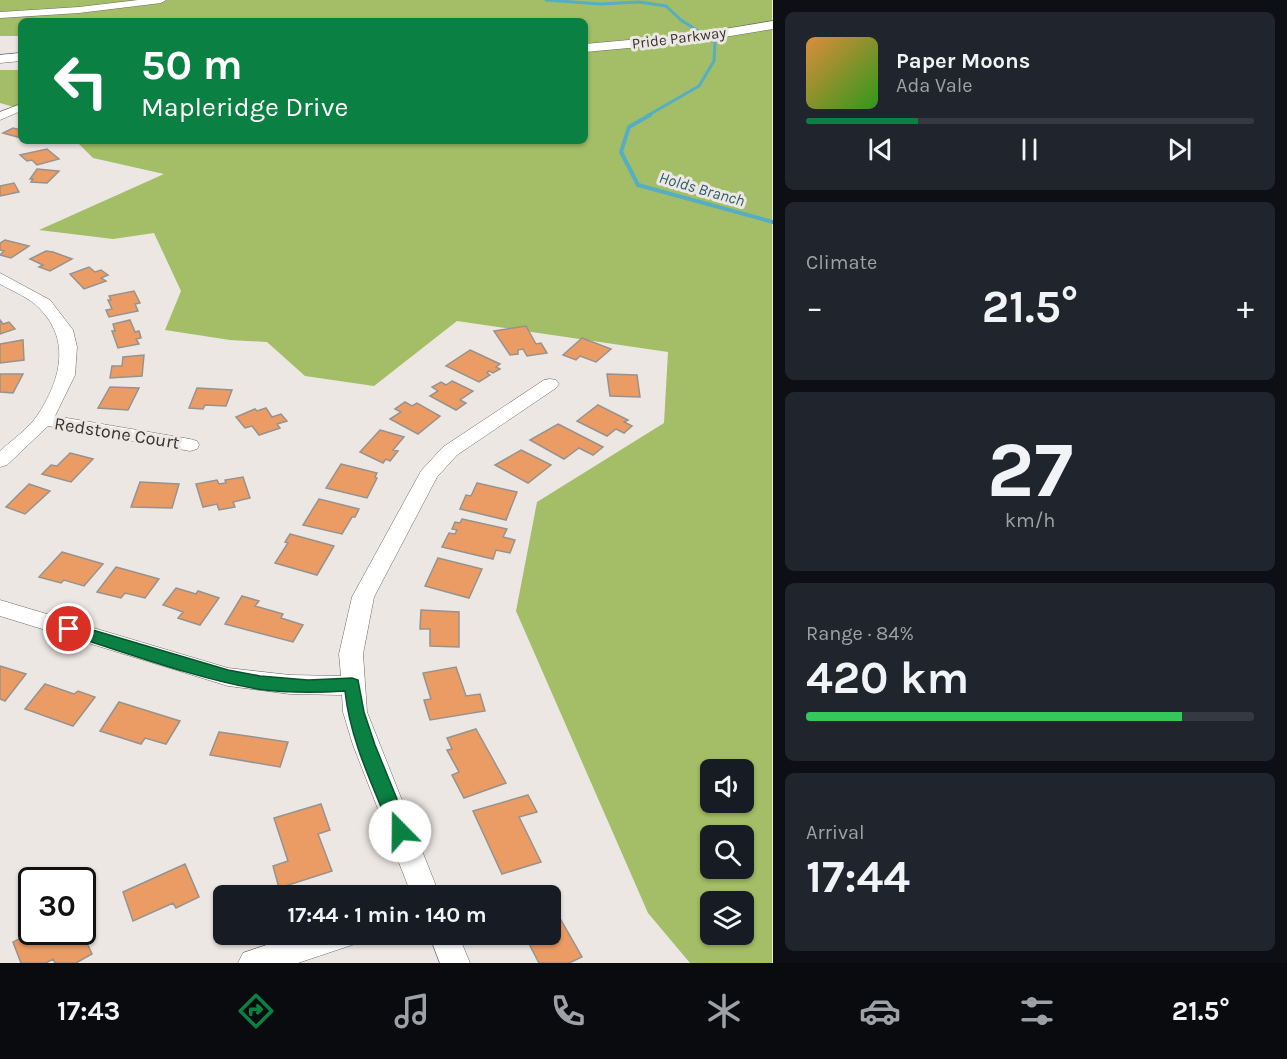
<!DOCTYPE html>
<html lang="en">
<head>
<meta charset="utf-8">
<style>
  :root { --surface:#171b24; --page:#20242c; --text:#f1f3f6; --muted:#9ea1a6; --line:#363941; --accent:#0b8043 }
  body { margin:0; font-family:Karla,sans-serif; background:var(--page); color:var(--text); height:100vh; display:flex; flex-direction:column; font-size:22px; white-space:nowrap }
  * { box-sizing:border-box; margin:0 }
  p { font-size:20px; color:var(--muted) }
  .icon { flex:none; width:33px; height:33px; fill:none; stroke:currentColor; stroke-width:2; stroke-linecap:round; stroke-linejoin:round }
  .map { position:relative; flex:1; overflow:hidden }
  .sheet { display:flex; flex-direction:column; gap:12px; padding:12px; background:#0d0f14; width:514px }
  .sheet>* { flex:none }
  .hud { position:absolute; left:18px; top:18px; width:570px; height:126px; border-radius:9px; box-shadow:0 2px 4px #0004; background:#0b8043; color:#fff; overflow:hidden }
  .fabs { position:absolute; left:700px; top:759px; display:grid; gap:12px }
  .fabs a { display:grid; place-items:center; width:54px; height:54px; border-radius:9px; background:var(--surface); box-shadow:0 2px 4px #0004; font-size:30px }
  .speed { position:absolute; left:18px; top:867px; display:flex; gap:12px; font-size:30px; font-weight:700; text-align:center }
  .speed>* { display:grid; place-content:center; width:78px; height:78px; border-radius:50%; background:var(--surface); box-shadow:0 2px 4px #0004; line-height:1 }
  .speed .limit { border:3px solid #111; border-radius:9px; background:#fff; color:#111 }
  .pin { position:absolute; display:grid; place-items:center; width:51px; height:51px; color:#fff; margin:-26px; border:3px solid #fff; border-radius:50%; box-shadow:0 2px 6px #0007 }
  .me { position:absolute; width:66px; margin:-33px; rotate:338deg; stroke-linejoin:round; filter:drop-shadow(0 0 4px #0008) }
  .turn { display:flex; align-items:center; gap:21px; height:126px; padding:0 24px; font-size:27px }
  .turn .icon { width:78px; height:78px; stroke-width:2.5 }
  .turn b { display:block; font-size:42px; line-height:51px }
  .big { font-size:45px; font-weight:700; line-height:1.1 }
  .sheet .widget { flex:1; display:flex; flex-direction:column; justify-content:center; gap:9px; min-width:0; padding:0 21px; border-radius:9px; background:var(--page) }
  .sheet .dial { align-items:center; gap:0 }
  .dial b { font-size:78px; line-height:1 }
  .song { display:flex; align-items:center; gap:18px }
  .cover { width:72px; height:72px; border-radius:9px; background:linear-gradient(135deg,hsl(30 70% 55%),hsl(110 70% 35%)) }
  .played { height:6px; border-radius:3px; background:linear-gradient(90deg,var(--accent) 25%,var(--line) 25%) }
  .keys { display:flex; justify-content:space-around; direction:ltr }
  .heat { display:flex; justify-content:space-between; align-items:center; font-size:33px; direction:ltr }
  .charge { height:9px; border-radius:4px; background:linear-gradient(90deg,#34c759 84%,var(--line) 0) }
  .trip { position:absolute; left:213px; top:885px; width:348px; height:60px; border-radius:9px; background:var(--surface); box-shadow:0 2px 4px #0004; font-weight:700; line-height:60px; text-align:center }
  .menu { display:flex; height:96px; justify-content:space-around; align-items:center; background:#090b0e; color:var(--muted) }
  .menu .icon { width:42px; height:42px }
  .menu .on { color:var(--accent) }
  .menu b { font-size:27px; color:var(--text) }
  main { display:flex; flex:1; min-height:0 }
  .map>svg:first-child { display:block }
</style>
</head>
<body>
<main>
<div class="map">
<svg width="773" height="963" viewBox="0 0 773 963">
  <rect width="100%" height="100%" fill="#ece7e3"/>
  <path fill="#a3be66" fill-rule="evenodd" d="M0,0H772V963H690L648,913L516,611L537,502L664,423L668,352L457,321L374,386L305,376L267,342L230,340L165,330L181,291L154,233L113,239L39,230L164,174L93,158L76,141H585V21H21V36H0ZM711,770H744V802H711ZM711,836H744V868H711ZM711,902H744V934H711Z
    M0,70H21V109L0,103Z"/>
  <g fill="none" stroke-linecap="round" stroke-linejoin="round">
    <path stroke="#55aec2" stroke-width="3" d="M546,0L600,4L639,2L666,6L681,20L715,42L714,61L699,86L647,116"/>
    <path stroke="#55aec2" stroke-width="4" d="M650,115L629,127L621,152L638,185L773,222"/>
  </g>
  <path fill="#eb9c64" stroke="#97928e" stroke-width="1.5" d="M13,128L21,130V138L3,133Z
    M47,149L59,159L37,165L32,160L27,161L20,155Z
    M37,169L59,171L47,183L31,182L33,179H30Z
    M14,183L19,192L0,196V186Z
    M5,240L29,246L11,258L0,255L4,251L0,250V243Z
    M46,251L53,252L72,259L50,271L39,267L43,265L30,259Z
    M89,267L95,272L101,270L108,275L101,278L106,281L84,289L70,274Z
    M134,291L140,303L135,304L138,311L109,317L106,310L112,309L108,300H111L109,296Z
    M0,320L3,324L9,322L15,329L0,334Z
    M130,320L135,332L139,331L141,338L136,339L139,344L118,348L112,331H115L113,324Z
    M526,326L536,344L541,343L547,353L527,356L523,349L518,350V354L510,355L494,331Z
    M582,338L611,349L596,362L580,356L576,360L563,355Z
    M23,340L24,360L0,363V344Z
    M470,350L500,364L496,367L500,369L493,373L489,371L487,373L490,375L479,382L446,366Z
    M144,355L142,376L110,378L112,366H122L123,357Z
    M0,374H23L13,393L0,392Z
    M607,374L637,375L640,397L610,396Z
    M452,381L473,391L460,400L466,403L456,410L430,396L438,391L432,387L441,382L446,385Z
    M110,387L139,388L128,410L98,408Z
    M197,388L232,390L226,406L205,405L203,409L189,408Z
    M405,402L412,406L417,403L440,416L418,434L390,419L401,412L395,409Z
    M598,405L628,420L624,422L632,426L624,433L616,429L607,436L577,421Z
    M266,408L272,417L281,414L287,421L277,424L280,428L259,435L252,426L245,428L236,417L255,409L257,411Z
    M558,424L603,447L593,455L579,448L564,459L530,440Z
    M380,430L404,437L393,450L398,451L390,461L386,459L383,463L360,452Z
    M521,450L551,465L528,483L495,465Z
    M70,453L93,459L71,482L42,474L51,465L57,466Z
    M341,464L377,473L375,477L377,478L367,498L326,488Z
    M243,477L250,498L233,502L235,507L219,510L217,504L203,507L196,484L217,480L219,484L226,483L225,480Z
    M140,482L179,484L172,508L131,507Z
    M477,483L517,492L506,520L460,509L466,495L471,496Z
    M29,484L50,491L25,514L6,507Z
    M319,499L359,509L355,517H352L342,534L303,525Z
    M462,519L507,529L503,537L515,540L510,553L496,550L493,559L442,547L449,533L455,534L457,530L452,529L455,522L460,523Z
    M290,534L334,546L317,575L275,563L288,543L285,542Z
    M62,552L103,564L84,586L64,580L61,583L39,577Z
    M438,558L482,569L469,598L425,586Z
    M116,567L159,579L145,598L125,593L121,598L97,592Z
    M176,588L196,594L198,591L219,598L200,625L178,618L183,612L163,605Z
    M242,596L259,601L255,606L283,614L281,618L303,625L293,642L225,624Z
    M421,610L459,612V647L430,646V629H420Z
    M0,666L26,674L5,701L0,699Z
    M456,667L466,696L480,694L485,711L430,720L424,700L431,699L423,673Z
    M45,684L74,694L78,691L95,697L73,726L25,709Z
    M119,702L180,721L166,744L145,738L141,744L100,731Z
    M476,729L506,783L464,798L452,775L459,772L447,750L452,749L447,738Z
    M219,732L288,742L280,767L210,755Z
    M528,795L537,812L519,817L541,862L502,874L473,811Z
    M321,804L330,830L318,834L332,871L279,888L273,866L288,861L274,818Z
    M185,864L199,897L176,908L173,903L133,921L123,892Z
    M557,913L582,957L569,963H539L524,934H550V914Z
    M33,932H82L92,954L76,963H55L53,959L46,963H21L13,942Z"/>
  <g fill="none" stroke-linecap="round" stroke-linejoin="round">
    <g stroke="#6f6a67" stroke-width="1">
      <path id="minor" d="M138,0H166L161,3L79,13L0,18V12L79,7Z
        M21,104V111L0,120V112Z
        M0,273L50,300L73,330L77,347L75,375L55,416L190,439L197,441L199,445L197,449L190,451L48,426L7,465L0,467V451C12,440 28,429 37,416C60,381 72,341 39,308C30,298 12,291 0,284Z
        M550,379L556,380L559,384L556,388L457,455L437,477L374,597L363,654L367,712L440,896H412L353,745L343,712L342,695L290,694L228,686L0,616V600L228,668L290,675L341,676L339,654L352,597L421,471L443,447L544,380Z
        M299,934H359L355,944L298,963H238L243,953Z
        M429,934H458L470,963H440Z"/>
    </g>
    <g stroke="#6f6a67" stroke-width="1">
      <path id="secondary" d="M773,21V29L694,42L585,52V44L694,34Z
        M21,53V61L0,63V55Z"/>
    </g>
    <use href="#minor" fill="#fff" fill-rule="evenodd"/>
    <use href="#secondary" fill="#fff" fill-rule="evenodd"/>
  </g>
  <path fill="#0b8043" stroke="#07532c" stroke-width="1.5" d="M69,623L228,670L260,676L308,680L352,678L358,680L364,712L375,745L410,831L407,837L400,839L394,837L391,831C373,786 350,740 345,691C315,693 286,693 257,689C194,678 125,652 63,633L61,629L63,625Z"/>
  <g text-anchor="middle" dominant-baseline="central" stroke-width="6" stroke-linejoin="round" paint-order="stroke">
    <g font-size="15" fill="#353332" stroke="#ece7e3">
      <text transform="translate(679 38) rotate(-7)">Pride Parkway</text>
    </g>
    <g font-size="16" font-style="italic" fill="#2a5f6b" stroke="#ece7e3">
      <text transform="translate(702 189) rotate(16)">Holds Branch</text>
    </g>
    <g font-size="18" fill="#353332" stroke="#ece7e3">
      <text transform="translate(117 433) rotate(9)">Redstone Court</text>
    </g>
  </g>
</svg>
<div class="fabs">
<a><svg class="icon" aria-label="sound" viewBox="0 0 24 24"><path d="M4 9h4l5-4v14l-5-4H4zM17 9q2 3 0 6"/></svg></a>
<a><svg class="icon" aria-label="search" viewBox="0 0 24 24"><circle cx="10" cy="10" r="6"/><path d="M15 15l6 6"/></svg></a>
<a><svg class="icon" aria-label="layers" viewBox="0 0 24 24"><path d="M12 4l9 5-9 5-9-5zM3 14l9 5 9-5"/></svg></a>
</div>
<div class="speed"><div class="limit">30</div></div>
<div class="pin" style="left:69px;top:629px;background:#d93025"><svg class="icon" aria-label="arrive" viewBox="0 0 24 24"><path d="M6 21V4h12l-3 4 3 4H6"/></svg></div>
<svg class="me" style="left:400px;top:831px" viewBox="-20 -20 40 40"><circle r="19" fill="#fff"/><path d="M0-13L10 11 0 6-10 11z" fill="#0b8043"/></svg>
<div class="trip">17:44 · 1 min · 140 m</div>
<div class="hud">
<div class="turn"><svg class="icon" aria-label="left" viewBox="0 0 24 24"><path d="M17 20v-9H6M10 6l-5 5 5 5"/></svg><div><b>50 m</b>Mapleridge Drive</div></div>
</div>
</div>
<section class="sheet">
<div class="widget">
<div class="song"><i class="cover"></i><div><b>Paper Moons</b><p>Ada Vale</p></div></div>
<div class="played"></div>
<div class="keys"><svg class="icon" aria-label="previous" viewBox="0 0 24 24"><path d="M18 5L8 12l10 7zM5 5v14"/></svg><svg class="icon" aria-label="pause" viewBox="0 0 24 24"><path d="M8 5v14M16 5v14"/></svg><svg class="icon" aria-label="next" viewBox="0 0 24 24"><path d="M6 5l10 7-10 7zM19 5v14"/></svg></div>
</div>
<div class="widget"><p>Climate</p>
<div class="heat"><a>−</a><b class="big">21.5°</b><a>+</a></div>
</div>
<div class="widget dial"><b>27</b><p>km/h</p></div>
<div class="widget"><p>Range · 84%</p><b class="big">420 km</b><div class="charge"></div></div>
<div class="widget"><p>Arrival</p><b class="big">17:44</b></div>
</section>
</main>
<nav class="menu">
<b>17:43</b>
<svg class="icon on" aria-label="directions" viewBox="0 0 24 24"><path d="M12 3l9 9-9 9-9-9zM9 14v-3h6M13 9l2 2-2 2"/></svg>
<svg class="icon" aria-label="music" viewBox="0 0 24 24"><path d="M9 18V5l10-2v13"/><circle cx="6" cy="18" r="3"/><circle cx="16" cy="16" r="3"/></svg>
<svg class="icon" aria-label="phone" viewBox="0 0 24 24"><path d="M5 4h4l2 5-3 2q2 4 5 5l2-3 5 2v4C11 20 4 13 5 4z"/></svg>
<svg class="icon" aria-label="climate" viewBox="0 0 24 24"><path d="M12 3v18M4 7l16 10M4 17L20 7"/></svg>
<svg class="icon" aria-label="car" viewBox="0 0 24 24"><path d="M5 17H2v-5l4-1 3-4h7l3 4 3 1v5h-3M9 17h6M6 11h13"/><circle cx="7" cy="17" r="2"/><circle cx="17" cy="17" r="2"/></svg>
<svg class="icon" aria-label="filters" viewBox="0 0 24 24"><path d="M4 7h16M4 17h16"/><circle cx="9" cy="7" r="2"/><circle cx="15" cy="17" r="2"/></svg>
<b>21.5°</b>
</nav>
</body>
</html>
